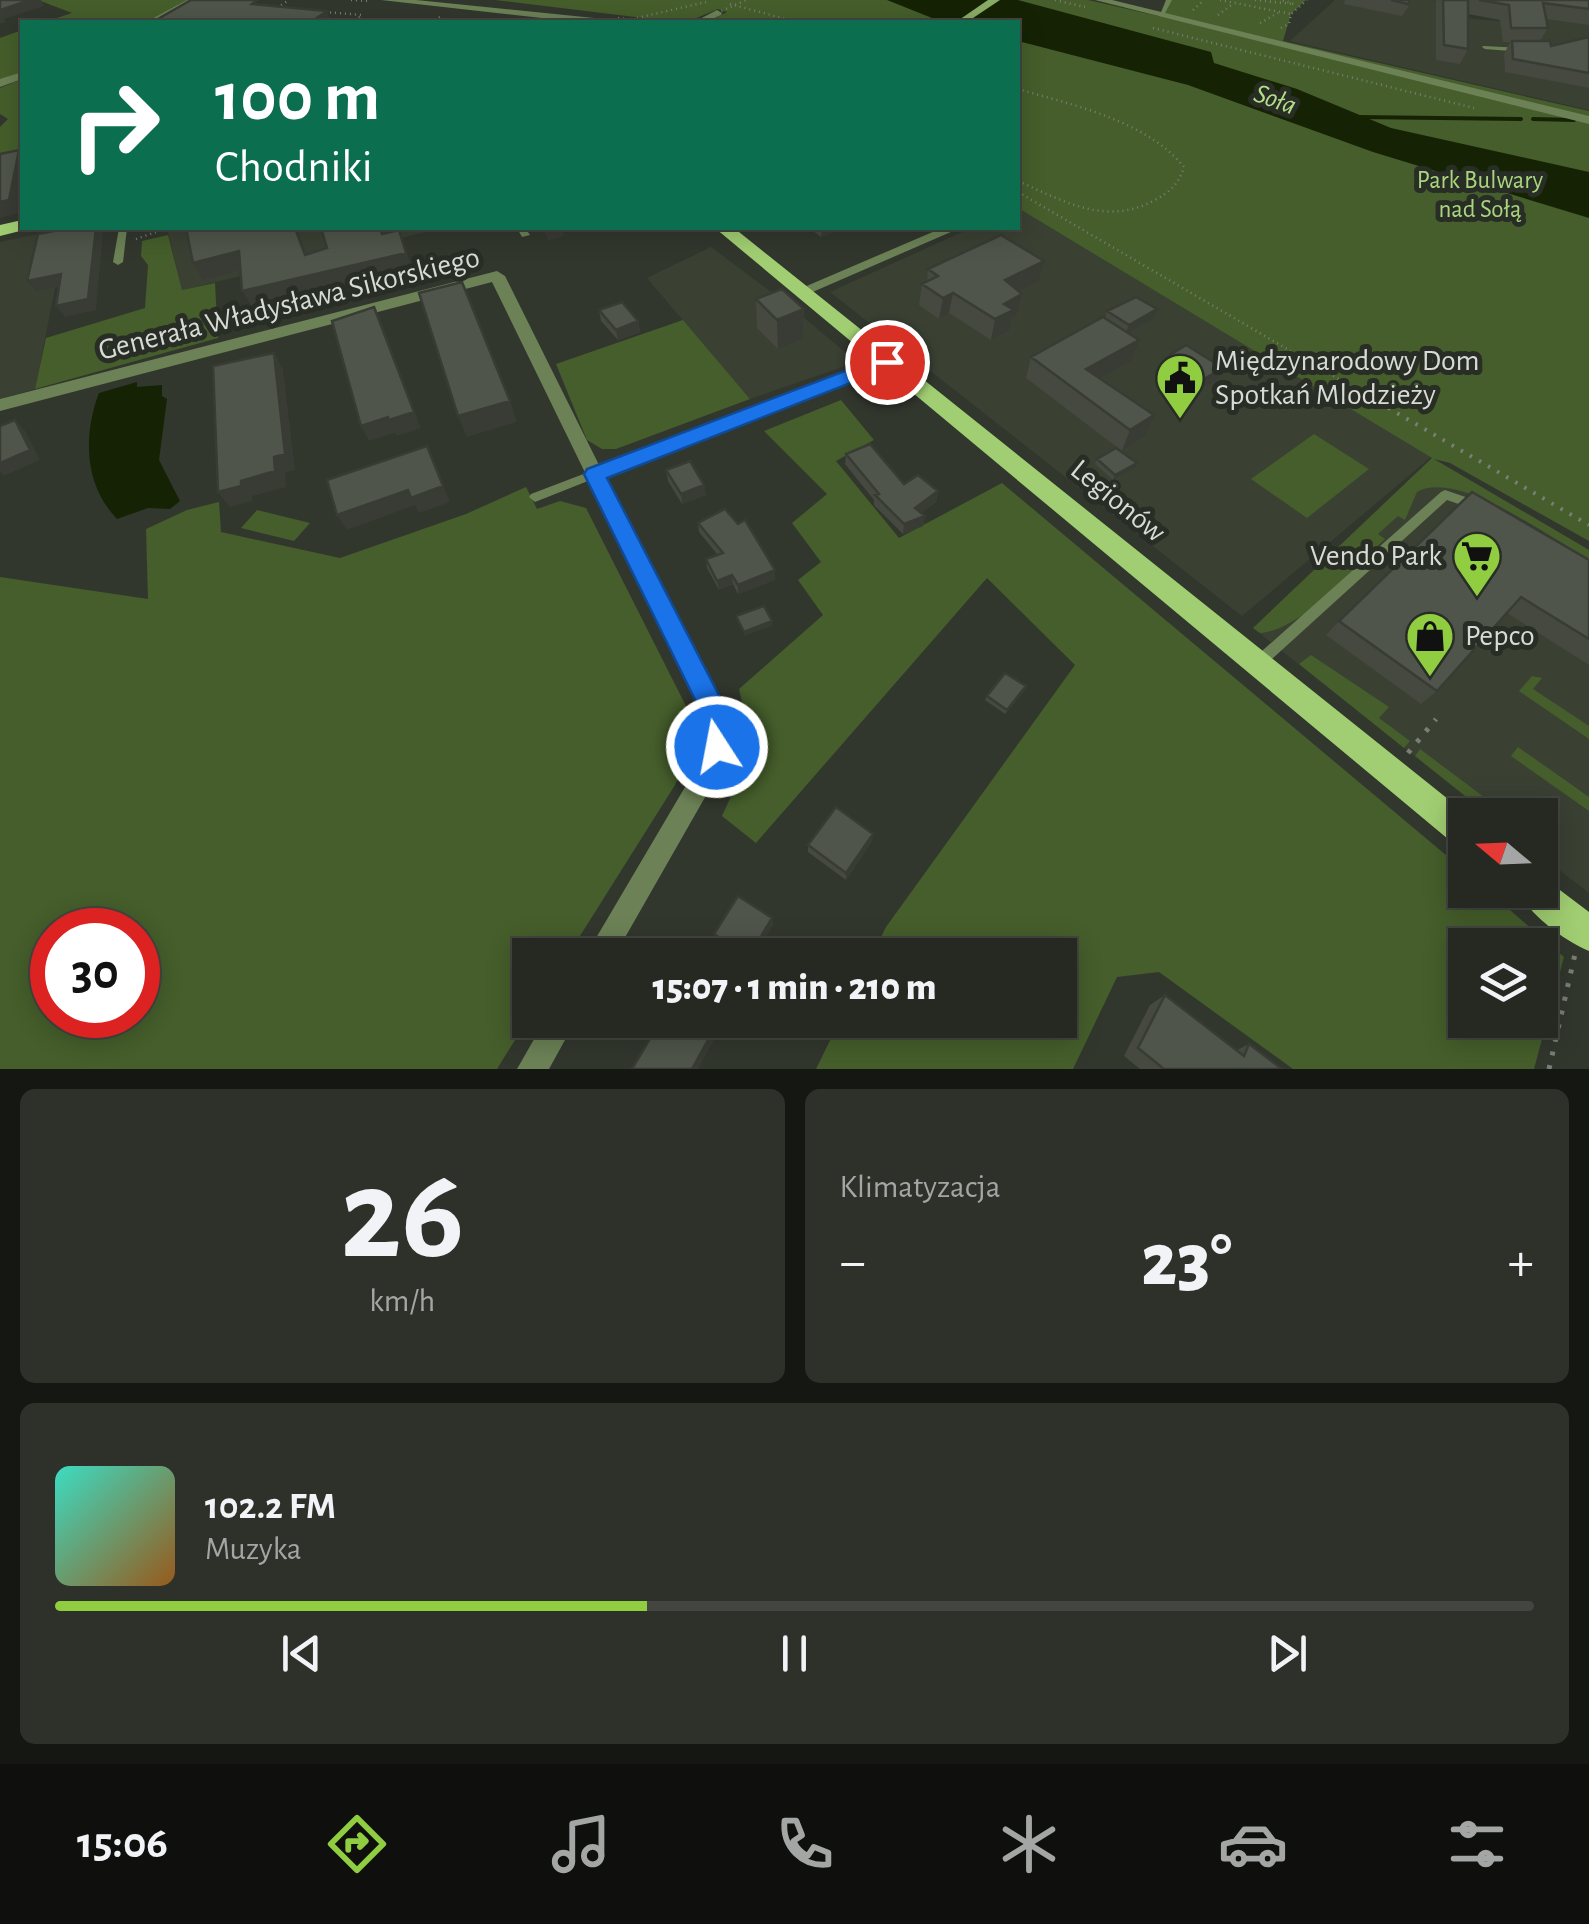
<!DOCTYPE html>
<html lang="pl">
<head>
<meta charset="utf-8">
<style>
  :root { --surface:#262922; --page:#2e312a; --text:#f1f3f6; --muted:#a4a6a5; --line:#424540; --accent:#90cd41 }
  body { margin:0; font-family:"Alegreya Sans",sans-serif; background:var(--page); color:var(--text); height:100vh; display:flex; flex-direction:column; font-size:38px; white-space:nowrap }
  * { box-sizing:border-box; margin:0 }
  p { font-size:32px; color:var(--muted) }
  .icon { flex:none; width:55px; height:55px; fill:none; stroke:currentColor; stroke-width:2; stroke-linecap:round; stroke-linejoin:round }
  .map { position:relative; height:1069px; overflow:hidden }
  .panel { display:flex; flex-direction:column; gap:20px; padding:20px; background:#151713; flex:1 }
  .panel>* { flex:none }
  .top-card { position:absolute; left:20px; top:20px; width:1000px; height:210px; border-radius:0px; box-shadow:0 5px 25px #0003,0 0 0 2px var(--line); background:#0b6e4f; color:#fff; overflow:hidden }
  .needle { width:65px; rotate:289deg }
  .fabs { position:absolute; left:1448px; top:798px; display:grid; gap:20px }
  .fabs a { display:grid; place-items:center; width:110px; height:110px; border-radius:0px; background:var(--surface); box-shadow:0 5px 25px #0003,0 0 0 2px var(--line); font-size:50px }
  .speed { position:absolute; left:30px; top:908px; display:flex; gap:20px; font-size:50px; font-weight:700; text-align:center }
  .speed>* { display:grid; place-content:center; width:130px; height:130px; border-radius:50%; background:var(--surface); box-shadow:0 5px 25px #0003,0 0 0 2px var(--line); line-height:1 }
  .speed .limit { border:15px solid #d22; background:#fff; color:#111 }
  .pin { position:absolute; display:grid; place-items:center; width:85px; height:85px; color:#fff; margin:-42px; border:5px solid #fff; border-radius:50%; box-shadow:0 2px 10px #0007 }
  .me { position:absolute; width:110px; margin:-55px; rotate:349deg; stroke-linejoin:round; filter:drop-shadow(0 0 8px #0008) }
  .turn { display:flex; align-items:center; gap:35px; height:210px; padding:0 30px; font-size:45px }
  .turn .icon { width:130px; height:130px; stroke-width:2.5 }
  .turn b { display:block; font-size:70px; line-height:85px }
  .big { font-size:75px; font-weight:800; line-height:1.1 }
  .panel .tile { flex:1; display:flex; flex-direction:column; justify-content:center; gap:15px; min-width:0; padding:0 35px; border-radius:15px; background:var(--page) }
  .panel .dial { align-items:center; gap:0 }
  .dial b { font-size:130px; line-height:1 }
  .song { display:flex; align-items:center; gap:30px }
  .cover { width:120px; height:120px; border-radius:15px; background:linear-gradient(135deg,hsl(170 70% 55%),hsl(30 70% 35%)) }
  .played { height:10px; border-radius:5px; background:linear-gradient(90deg,var(--accent) 40%,var(--line) 40%) }
  .keys { display:flex; justify-content:space-around; direction:ltr }
  .heat { display:flex; justify-content:space-between; align-items:center; font-size:55px; direction:ltr }
  .panel .tiles { flex:1; display:grid; gap:20px; grid-template-columns:1fr 1fr }
  .tile:last-child { grid-column:span 2 }
  .trip { position:absolute; left:512px; top:938px; width:565px; height:100px; border-radius:0px; background:var(--surface); box-shadow:0 5px 25px #0003,0 0 0 2px var(--line); font-weight:800; line-height:100px; text-align:center }
  .tabs { display:flex; height:160px; justify-content:space-around; align-items:center; background:#0f100e; color:var(--muted) }
  .tabs .icon { width:70px; height:70px }
  .tabs .current { color:var(--accent) }
  .tabs b { font-size:45px; color:var(--text) }
  .map>svg:first-child { display:block }
</style>
</head>
<body>
<div class="map">
<svg width="1589" height="1069" viewBox="0 0 1589 1069">
  <rect width="100%" height="100%" fill="#32372e"/>
  <path fill="#3a4133" d="M1335,0H1433L1445,3L1464,18L1507,22L1589,0V110L1290,41Z
    M1018,208L1431,457L1242,616L830,292L971,228H1018Z
    M67,228L35,389L0,399V242Z
    M167,228H443L182,290Z
    M711,247L791,307L857,362L750,399L647,278Z
    M1432,458L1589,550V893L1540,855V815H1489L1253,628Z"/>
  <path fill="#455e2b" fill-rule="evenodd" d="M38,0H189L146,22H45L72,13Z
    M495,0H1088L1158,16L1169,0H1306L1291,14L1283,41L1589,111V541L1450,463L1434,459L1589,550V560C1551,538 1458,469 1417,492L1405,520L1398,516L1378,534L1385,539C1354,568 1301,631 1260,633L1253,628L1432,458L1018,208V22H708L727,12L718,9L687,22H676Z
    M22,30V72L0,80V38Z
    M22,79V151L0,160V127L8,119L0,114V88Z
    M168,235L182,290L215,283L218,338L35,389L46,338L145,308L148,265L141,256L142,241Z
    M683,320L750,399L616,449H602L587,440L556,364Z
    M841,400L874,440L836,461L899,538L1002,483L1465,871V890H1487L1564,957L1534,1069H1293L1159,972L1117,977L1073,1069H816L840,1020H1060V955H872L886,927L1075,665L987,578L756,843L722,816C749,757 754,754 739,689L823,615L798,580L821,562L792,523L827,494L764,431ZM1465,945H1540V1020H1465Z
    M1314,434L1369,469L1307,518L1251,479Z
    M526,487L537,509L560,501L586,508L689,712V754L675,785L568,955H530V1016L497,1069H0V577L148,599L146,529L187,510L219,502L221,532L340,558L466,514ZM52,930H138V1015H52Z
    M257,510L310,523L294,541L241,528Z
    M1311,655L1389,707L1379,718L1410,741L1404,748L1299,664Z
    M1532,676L1542,678L1533,689L1589,726V739L1519,691Z
    M1518,747L1589,797V811L1511,756Z
    M1420,749L1508,815H1489L1415,756Z"/>
  <path fill="#152304" d="M887,0H1018L1211,52L1214,63L1297,89L1391,128L1589,172V218L1373,152L1188,85L1018,41V22H942Z
    M137,382V387L162,385V396L167,399L159,460L180,501L170,509L148,508L117,519C84,485 83,435 99,393Z"/>
  <g fill="none" stroke-linecap="round" stroke-linejoin="round">
    <path stroke="#152304" stroke-width="4" d="M1357,117L1521,119
      M1533,119L1574,120"/>
    <path stroke="#7a7e76" stroke-width="2.5" stroke-dasharray="1 4" stroke-linecap="butt" d="M351,0L371,1
      M1055,0L1085,7
      M1220,0L1291,14
      M1255,0L1294,4L1281,0
      M730,4L797,22
      M277,8L289,0
      M1193,10L1204,0
      M325,12L362,15L352,22
      M1218,15L1234,3
      M618,18L651,22
      M637,18L706,2
      M430,22L440,17
      M1260,23L1278,13
      M1153,28L1474,108
      M1281,28L1289,24L1291,14L1307,0
      M1018,89C1073,105 1147,121 1184,167C1179,184 1169,193 1153,201C1105,226 1063,201 1018,181
      M1018,192L1366,395
      M39,230L50,228
      M136,239L168,228"/>
    <path stroke="#7a7e76" stroke-width="4" stroke-dasharray="2.5 8" stroke-linecap="butt" d="M1361,392L1589,525"/>
    <path stroke="#7a7e76" stroke-width="5" stroke-dasharray="4 10" stroke-linecap="butt" d="M1408,753L1436,719
      M1549,1069L1575,954"/>
    <path fill="#6c8256" fill-rule="evenodd" d="M1166,0H1172L1164,15H1160Z
      M1589,38V42L1543,50L1540,48Z
      M1483,46L1523,48L1526,50L1523,52L1485,49L1482,47Z
      M119,228H127L123,262L118,265L113,262Z
      M517,228H525L530,235L522,237Z
      M594,470L600,474L598,477L535,502L529,497L531,494Z
      M1445,490L1483,503L1485,506L1479,511L1447,500L1263,667L1258,669L1253,667L1251,663L1253,659L1441,492Z"/>
    <path fill="#6c8256" fill-rule="evenodd" d="M187,0H200L158,22H146Z
      M381,0H416L604,19L609,22H578Z
      M1095,0H1112L1589,116V124Z
      M717,10L722,13L721,15L706,22H694Z
      M22,72V79L0,87V79Z
      M942,228H960L808,294H798L795,291Z
      M497,271L505,276L599,465L881,358H893L895,362L893,366L605,477L724,707L729,747L720,771L615,955H586L698,765L705,747L700,708L492,282L0,411V399Z
      M545,1020H576L549,1069H517Z"/>
    <path fill="#8aad66" fill-rule="evenodd" d="M988,0H1000L967,22H956Z"/>
    <path fill="#a1ce72" fill-rule="evenodd" d="M22,220V228L28,229L0,236V225Z
      M715,228H734L1468,815L1465,849L1454,844Z
      M1540,875L1589,912V951C1565,941 1528,914 1518,890H1540Z"/>
    <path stroke="#7a7e76" stroke-width="2.5" stroke-dasharray="1 4" stroke-linecap="butt" d="M717,13L746,0"/>
  </g>
  <path fill="#454940" d="M1345,0H1413L1402,16L1344,4Z
    M1436,0H1589V25L1546,19L1548,28L1540,41L1551,46L1589,37V88L1505,72L1504,54L1510,42H1503L1500,20L1468,14V49L1460,64L1436,60Z
    M809,228H843L821,237Z
    M928,269L1038,282L1019,291L1022,294L1017,315L1012,318L1009,331L991,340L949,313L939,319L919,305L922,284L927,282Z
    M756,299L804,309L803,339L778,349L757,328Z
    M599,310L638,321L640,332L618,340L601,321Z
    M1107,311L1152,320L1128,333L1131,361L1100,378L1145,436L1122,451L1026,378L1031,357L1105,319Z
    M1167,357L1218,379L1176,403L1156,389L1161,379L1171,373L1162,367Z
    M846,454L904,484L938,491L936,502L921,513L925,516L923,526L903,534L874,505V500L845,464Z
    M1097,459L1135,468L1113,480L1095,464Z
    M666,470L704,485L706,495L682,504L668,481Z
    M698,523L775,580L738,594L733,584L719,590L707,568L706,559L717,554L699,532Z
    M1589,560V665L1507,613L1437,691L1421,704L1326,635L1339,621Z
    M1024,691L1005,714L985,700L987,696Z
    M873,834L872,841L846,880L808,852V845Z
    M772,918L773,924L755,955H738L716,941L714,934Z
    M1165,995L1237,1050L1249,1044L1282,1069H1140L1124,1056L1150,1005Z"/>
  <path fill="#383c34" d="M30,0H41L44,6L4,19L6,22L0,24V10Z
    M327,11L331,22H311Z
    M19,150L22,155V194L19,213L0,218V202Z
    M96,228H100L103,233L96,310L65,317L56,306Z
    M295,228H297L313,273L305,255Z
    M822,228H843L821,237Z
    M563,229L564,236L548,241L546,233Z
    M399,230L413,270L253,308L242,291Z
    M239,251L248,268L203,280L193,263Z
    M1044,261L1038,282L1000,300L1005,280Z
    M61,274L69,285L36,291L27,281Z
    M953,293L949,313L939,319L943,298Z
    M1022,294L1017,315L1012,318L1009,331L991,340L995,319L1004,304Z
    M374,307L421,428L397,436L395,433L369,441L361,426Z
    M804,309L803,339L778,349L777,320Z
    M1157,309L1152,320L1125,335L1129,325Z
    M638,321L640,332L618,340L616,330Z
    M1139,340L1131,361L1079,390L1086,369Z
    M274,353L283,369L295,470L285,472L286,487L252,496V501L230,507L218,492L241,481Z
    M1223,368L1218,379L1176,403L1181,392Z
    M510,401L517,422L467,437L458,416Z
    M1154,415L1145,436L1122,451L1130,430Z
    M15,420L25,431L40,460L4,476L0,471V463Z
    M427,446L450,502L419,513L415,505L347,530L337,515Z
    M1137,463L1135,468L1113,480L1115,475Z
    M704,485L706,495L682,504L681,494Z
    M938,491L936,502L914,519L915,508Z
    M925,516L923,526L903,534L904,524Z
    M775,570V580L738,594V585Z
    M732,575L733,584L719,590L717,581Z
    M772,621V626L744,636V632Z
    M873,834L872,841L846,880V873Z
    M772,918L773,924L755,955H750Z
    M719,1020H725L698,1069H692Z"/>
  <path fill="#50554b" stroke="#383c34" stroke-width="2.5" d="M0,0H30L0,10Z
    M191,0H257L252,4L327,11L311,22H142L156,20Z
    M1391,0H1411L1408,4Z
    M1443,0H1468V49L1444,45Z
    M1479,0H1589V9L1543,3L1548,28H1511L1509,5Z
    M1589,37V73L1513,59L1512,41H1550L1551,46Z
    M19,150L9,200L0,202V154Z
    M70,228H96L88,299L56,306L61,274L27,281L38,234Z
    M186,228H295L305,255L327,248L321,228H380L382,234L399,230L406,253L242,291L239,251L193,263Z
    M543,228H562L563,229L546,233Z
    M1001,235L1044,261L1005,280L1022,294L1004,304L1014,310L995,319L953,293L943,298L922,284L938,276L928,269Z
    M462,282L510,401L458,416L419,293Z
    M782,289L804,309L777,320L756,299Z
    M1136,297L1157,309L1129,325L1107,311Z
    M622,302L638,321L616,330L599,310Z
    M374,307L414,412L389,420L388,417L361,426L332,321Z
    M1103,317L1139,340L1086,369L1154,415L1130,430L1031,357Z
    M1186,345L1223,368L1181,392L1161,379L1181,366L1167,357Z
    M274,353L285,454L274,457L275,471L241,481V486L218,492L213,366Z
    M15,420L30,450L0,463V426Z
    M870,444L904,484L918,475L938,491L915,508L925,516L904,524L875,495L879,494L846,454Z
    M427,446L443,486L411,498L408,490L337,515L327,480Z
    M1116,448L1137,463L1115,475L1097,459Z
    M690,461L704,485L681,494L666,470Z
    M1472,492L1589,560V639L1521,597L1437,691L1339,621Z
    M725,509L738,524L745,520L775,570L738,585L732,575L717,581L706,559L723,553L698,523Z
    M764,606L772,621L744,632L736,616Z
    M1005,673L1026,686L1007,710L987,696Z
    M836,807L873,834L846,873L808,845Z
    M738,896L772,918L750,955H746L714,934Z
    M1165,995L1244,1056L1249,1044L1282,1069H1164L1138,1048Z
    M661,1020H719L692,1069H632Z"/>
  <path fill="#1a73e8" stroke="#114b97" stroke-width="2.5" d="M887,355L894,357V366L607,478L725,707L730,747L726,756L717,759L707,756L699,708L584,474L587,469Z"/>
  <defs>
    <g id="civic-pin" transform="scale(2.5)"><path d="M0 17L-7.5 6A9.5 9.5 0 1 1 7.5 6Z" fill="#90cd41" stroke="#282d25"/><path d="M-.6-6.5H3V-4.5H.6V-3L4-1V1h2V6H-6V1h2V-1L-.6-3ZM-1.2 2.5V6h2.4V2.5Z" fill="#111"/></g>
    <g id="supermarket-pin" transform="scale(2.5)"><path d="M0 17L-7.5 6A9.5 9.5 0 1 1 7.5 6Z" fill="#90cd41" stroke="#282d25"/><path d="M-6-5.5h2.5l.6 2H6L4.5 2H-2.5L-4.4-4H-6ZM-1.5 3.2a1.3 1.3 0 1 0 .1 0ZM3 3.2a1.3 1.3 0 1 0 .1 0Z" fill="#111"/></g>
    <g id="shop-pin" transform="scale(2.5)"><path d="M0 17L-7.5 6A9.5 9.5 0 1 1 7.5 6Z" fill="#90cd41" stroke="#282d25"/><path d="M-5-2.5h2.3a2.7 3.5 0 0 1 5.4 0H5L5.5 6h-11ZM-1.5-2.5h3a1.5 2.3 0 0 0-3 0Z" fill="#111"/></g>
  </defs>
  <g fill-rule="evenodd">
    <use href="#civic-pin" x="1180" y="378"/>
    <use href="#supermarket-pin" x="1477" y="556"/>
    <use href="#shop-pin" x="1430" y="636"/>
  </g>
  <g text-anchor="middle" dominant-baseline="central" stroke-width="10" stroke-linejoin="round" paint-order="stroke">
    <g font-size="25" fill="#aad57e" stroke="#282d25">
      <text x="1480" y="180">Park Bulwary<tspan x="1480" dy="29">nad Sołą</tspan></text>
    </g>
    <g font-size="28" font-style="italic" fill="#b4df88" stroke="#282d25">
      <text transform="translate(1275 100) rotate(20)">Soła</text>
    </g>
    <g font-size="30" fill="#d8dbd5" stroke="#282d25">
      <text transform="translate(289 304) rotate(-14)">Generała Władysława Sikorskiego</text>
      <text transform="translate(1118 501) rotate(39)">Legionów</text>
    </g>
    <g font-size="30" fill="#d8dbd5" stroke="#282d25" text-anchor="start">
      <text x="1215" y="361">Międzynarodowy Dom<tspan x="1215" dy="34">Spotkań Mlodzieży</tspan></text>
      <text x="1442" y="556" text-anchor="end">Vendo Park</text>
      <text x="1465" y="636">Pepco</text>
    </g>
  </g>
</svg>
<div class="fabs">
<a><svg class="needle" viewBox="-14 -14 28 28"><path d="M0-13l5 13h-10z" fill="#e53935"/><path d="M0 13l5-13h-10z" fill="#a4a6a5"/></svg></a>
<a><svg class="icon" aria-label="layers" viewBox="0 0 24 24"><path d="M12 4l9 5-9 5-9-5zM3 14l9 5 9-5"/></svg></a>
</div>
<div class="speed"><div class="limit">30</div></div>
<div class="pin" style="left:887px;top:362px;background:#d93025"><svg class="icon" aria-label="arrive" viewBox="0 0 24 24"><path d="M6 21V4h12l-3 4 3 4H6"/></svg></div>
<svg class="me" style="left:717px;top:747px" viewBox="-20 -20 40 40"><circle r="17" fill="#1a73e8" stroke="#fff" stroke-width="3"/><path d="M0-11L8 9 0 5-8 9z" fill="#fff"/></svg>
<div class="trip">15:07 · 1 min · 210 m</div>
<div class="top-card">
<div class="turn"><svg class="icon" aria-label="right" viewBox="0 0 24 24"><path d="M7 20v-9h11M14 6l5 5-5 5"/></svg><div><b>100 m</b>Chodniki</div></div>
</div>
</div>
<section class="panel">
<div class="tiles">
<div class="tile dial"><b>26</b><p>km/h</p></div>
<div class="tile"><p>Klimatyzacja</p>
<div class="heat"><a>−</a><b class="big">23°</b><a>+</a></div>
</div>
<div class="tile">
<div class="song"><i class="cover"></i><div><b>102.2 FM</b><p>Muzyka</p></div></div>
<div class="played"></div>
<div class="keys"><svg class="icon" aria-label="previous" viewBox="0 0 24 24"><path d="M18 5L8 12l10 7zM5 5v14"/></svg><svg class="icon" aria-label="pause" viewBox="0 0 24 24"><path d="M8 5v14M16 5v14"/></svg><svg class="icon" aria-label="next" viewBox="0 0 24 24"><path d="M6 5l10 7-10 7zM19 5v14"/></svg></div>
</div>
</div>
</section>
<nav class="tabs">
<b>15:06</b>
<svg class="icon current" aria-label="directions" viewBox="0 0 24 24"><path d="M12 3l9 9-9 9-9-9zM9 14v-3h6M13 9l2 2-2 2"/></svg>
<svg class="icon" aria-label="music" viewBox="0 0 24 24"><path d="M9 18V5l10-2v13"/><circle cx="6" cy="18" r="3"/><circle cx="16" cy="16" r="3"/></svg>
<svg class="icon" aria-label="phone" viewBox="0 0 24 24"><path d="M5 4h4l2 5-3 2q2 4 5 5l2-3 5 2v4C11 20 4 13 5 4z"/></svg>
<svg class="icon" aria-label="climate" viewBox="0 0 24 24"><path d="M12 3v18M4 7l16 10M4 17L20 7"/></svg>
<svg class="icon" aria-label="car" viewBox="0 0 24 24"><path d="M5 17H2v-5l4-1 3-4h7l3 4 3 1v5h-3M9 17h6M6 11h13"/><circle cx="7" cy="17" r="2"/><circle cx="17" cy="17" r="2"/></svg>
<svg class="icon" aria-label="filters" viewBox="0 0 24 24"><path d="M4 7h16M4 17h16"/><circle cx="9" cy="7" r="2"/><circle cx="15" cy="17" r="2"/></svg>
</nav>
</body>
</html>
